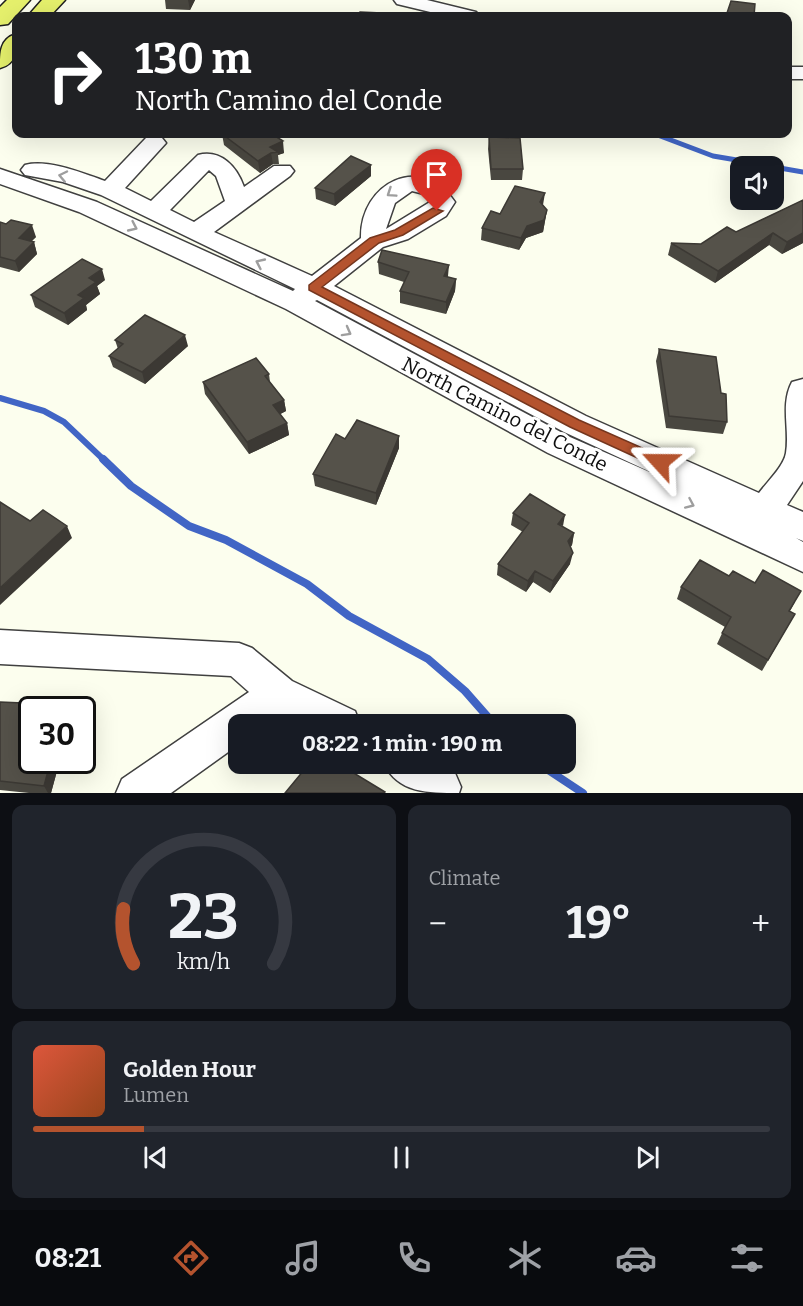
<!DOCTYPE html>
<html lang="en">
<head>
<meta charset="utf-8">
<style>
  :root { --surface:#171b24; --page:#20242c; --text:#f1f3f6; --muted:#9ea1a6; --line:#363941; --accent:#b4532e }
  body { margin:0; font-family:Bitter,serif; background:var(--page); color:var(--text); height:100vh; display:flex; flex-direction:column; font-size:22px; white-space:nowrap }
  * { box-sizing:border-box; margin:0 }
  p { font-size:20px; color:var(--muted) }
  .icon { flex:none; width:33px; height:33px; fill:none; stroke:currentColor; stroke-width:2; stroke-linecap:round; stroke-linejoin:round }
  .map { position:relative; height:793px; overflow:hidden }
  .details { display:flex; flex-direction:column; gap:12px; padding:12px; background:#0d0f14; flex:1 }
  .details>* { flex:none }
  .hud { position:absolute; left:12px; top:12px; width:780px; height:126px; border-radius:12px; box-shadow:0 6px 24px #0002; background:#202124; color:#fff; overflow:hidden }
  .tools { position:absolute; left:730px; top:156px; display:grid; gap:12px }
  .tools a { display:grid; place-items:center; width:54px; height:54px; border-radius:12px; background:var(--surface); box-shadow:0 6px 24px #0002; font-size:30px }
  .speed { position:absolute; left:18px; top:696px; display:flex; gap:12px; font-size:30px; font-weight:700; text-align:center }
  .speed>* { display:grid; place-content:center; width:78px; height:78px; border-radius:50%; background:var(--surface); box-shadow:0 6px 24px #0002; line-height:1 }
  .speed .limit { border:3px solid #111; border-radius:9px; background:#fff; color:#111 }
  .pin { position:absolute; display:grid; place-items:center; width:51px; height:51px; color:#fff; margin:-62px -26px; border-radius:50% 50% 50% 0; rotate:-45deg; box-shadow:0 0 6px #0007 }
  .pin .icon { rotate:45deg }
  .me { position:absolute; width:66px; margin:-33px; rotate:294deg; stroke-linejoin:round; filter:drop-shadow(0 0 4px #0008) }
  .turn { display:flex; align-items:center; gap:21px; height:126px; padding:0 24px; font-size:27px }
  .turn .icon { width:78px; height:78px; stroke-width:2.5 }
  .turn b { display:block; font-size:42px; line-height:51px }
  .big { font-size:45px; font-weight:700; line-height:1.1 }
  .details .card { flex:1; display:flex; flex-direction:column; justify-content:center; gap:9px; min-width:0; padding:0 21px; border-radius:12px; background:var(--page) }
  .details .dial { align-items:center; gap:0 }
  .dial svg { height:156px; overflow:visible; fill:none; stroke:var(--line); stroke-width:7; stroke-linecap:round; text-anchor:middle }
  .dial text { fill:var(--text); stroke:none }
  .song { display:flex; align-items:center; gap:18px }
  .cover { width:72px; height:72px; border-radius:9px; background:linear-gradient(135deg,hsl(10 70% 55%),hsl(20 70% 35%)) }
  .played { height:6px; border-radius:3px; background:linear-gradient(90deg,var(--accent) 15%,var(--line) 15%) }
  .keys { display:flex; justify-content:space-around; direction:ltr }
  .heat { display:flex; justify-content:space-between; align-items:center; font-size:33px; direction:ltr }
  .details .tiles { flex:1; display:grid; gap:12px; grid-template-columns:1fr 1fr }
  .card:last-child { grid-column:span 2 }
  .trip { position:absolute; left:228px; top:714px; width:348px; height:60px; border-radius:12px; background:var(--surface); box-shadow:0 6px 24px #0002; font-weight:700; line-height:60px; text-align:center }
  .tabs { display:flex; height:96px; justify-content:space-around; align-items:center; background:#090b0e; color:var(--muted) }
  .tabs .icon { width:42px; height:42px }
  .tabs .current { color:var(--accent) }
  .tabs b { font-size:27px; color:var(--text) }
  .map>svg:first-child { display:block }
</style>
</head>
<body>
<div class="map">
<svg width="803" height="793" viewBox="0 0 803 793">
  <rect width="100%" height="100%" fill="#fcfeee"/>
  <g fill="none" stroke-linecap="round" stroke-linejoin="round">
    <path stroke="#4165c5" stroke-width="5" d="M655,134L713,156L772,166
      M774,167L803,172"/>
    <path stroke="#4165c5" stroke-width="6" d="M0,398L44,411L64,422L104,460"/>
    <path stroke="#4165c5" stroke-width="8" d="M103,459L131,486L189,526L226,540L307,584L349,616L428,659L465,691L494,724
      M539,764L583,793"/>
    <g stroke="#404040" stroke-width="3">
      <path id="minor" d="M394,0H427L476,12L479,16H447L397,4Z
        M788,67H803V79H788Z
        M154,136L162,138L166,143L125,188L151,201L198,155C221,149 237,167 244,187L274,166H290L294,171L290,176L214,232L312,276L361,238C360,183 421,152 455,202L446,216L408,239L383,247L334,286L586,416L759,493C767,482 784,466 786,453C790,429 780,405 792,382L803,379V481L787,505L803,512V541L796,538L803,542V572L548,453L286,309L79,212L0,184V169L97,202L293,291L295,289L101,195L63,182L25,175L21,170L25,165C49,159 82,173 105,181L146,138ZM209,170L216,176L225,201L194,222L170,210ZM412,191L424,194L430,202L386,229L395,203ZM317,300L564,432L670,481L570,437L315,301Z
        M0,630L239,643L252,648L292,681L355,711L360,724H302L281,714L267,724H238V745L171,793H116L122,779L249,692L231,676L0,664Z
        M384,764H440L455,773L461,787L459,793C427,793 399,793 384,764Z"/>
    </g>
    <g stroke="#1e1e1e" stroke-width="3">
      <path id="major" d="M7,0H30L8,24L0,25V7Z
        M42,0H65L50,16H28Z
        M16,34C17,49 17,64 0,68C0,52 0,39 16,34Z"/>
    </g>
    <use href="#minor" fill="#fff" fill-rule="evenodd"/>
    <use href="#major" fill="#e5f06c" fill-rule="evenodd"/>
  </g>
  <path fill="#494740" d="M165,0H195L190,10L166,9Z
    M222,134L280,139L284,153L278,155L279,164H273L260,173L224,145Z
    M489,137L523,169L522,180H491L488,149Z
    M371,165V176L335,206L316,199L315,188Z
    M803,200V243L782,254L769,245L715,283L668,255L671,243L701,244L736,232Z
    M543,205L547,210L543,232L526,238L519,250L481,240L482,228L500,214Z
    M0,222L36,237L31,241L34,242L37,254L19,272L0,267Z
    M378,262L456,279L455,291L446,314L400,303V291L404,282L379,274Z
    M105,280L97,286L100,294L86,305L87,310L68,325L35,307L31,295Z
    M115,340L188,346L145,384L113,367L109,356L118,349Z
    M659,349L721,393L727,422L723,434L666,428L656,361Z
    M269,374L270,382L284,400L286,411L280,414L287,423L289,435L249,454L205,394L203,382Z
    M399,436V448L376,505L315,486L313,474L345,439Z
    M513,513L563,527L574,533L572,545L570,547V564L550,593L533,582L526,592L497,575L498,564L523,532L511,525Z
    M729,576L755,583L795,602L790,611L795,614L762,671L717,644L725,627L677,599L681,587Z
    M0,702L32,760H60L51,793H29L0,790Z"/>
  <path fill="#3c3934" d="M188,0H195L190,10Z
    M279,134L280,142L283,141L284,153L278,155V152L271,153L273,164L260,173L258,161L270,147L275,136Z
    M371,165V176L335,206L334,194Z
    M545,193L543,205L540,202Z
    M547,210L543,232L526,238L519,250L521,238L527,226Z
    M32,225L36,237L23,250L19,238Z
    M773,233L769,245L715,283L718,271Z
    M803,233V243L782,254L787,242Z
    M34,242L37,254L19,272L15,261Z
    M449,265L448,276L444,288V276Z
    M102,269L105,280L97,286L100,294L86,305L87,310L68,325L64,313L78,295L89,278Z
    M456,279L455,291L446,314V302Z
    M185,335L188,346L145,384L142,372Z
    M284,400L286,411L275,417L273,405Z
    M287,423L289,435L249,454L247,442Z
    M399,436V448L376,505V493Z
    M565,515L563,526L558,524Z
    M67,526L72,538L0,605V588Z
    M574,533L572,545L566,553L568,541Z
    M573,553L570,564L550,593L553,581Z
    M535,571L533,582L526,592L528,581Z
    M51,760H60L51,793H48L44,786Z"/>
  <path fill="#55524a" stroke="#3c3934" stroke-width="1.5" d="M731,1L755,4L754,16H726Z
    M360,12L403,14L402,16H359Z
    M222,134H279L275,136L283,141L270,147L278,152L271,153L258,161Z
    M489,137L520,138L523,169H491Z
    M351,156L371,165L334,194L315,188Z
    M515,186L545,193L540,202L547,210L544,220L527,226L521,238L482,228L491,211L500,214Z
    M803,200V233L787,242L773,233L718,271L671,243L701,244L727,227L736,232Z
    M11,220L32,225L19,238L34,242L15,261L0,257V222L6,224Z
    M382,250L449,265L444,276L456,279L446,302L400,291L409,272L378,262Z
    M82,259L102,269L89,278L96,282L78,295L84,298L64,313L31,295Z
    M145,315L185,335L142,372L109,356L123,344L115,340Z
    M659,349L716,357L721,393L726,394L727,422L669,416Z
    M256,358L269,374L265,376L284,400L273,405L287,423L247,442L203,382Z
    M357,420L399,436L376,493L313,474L336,434L345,439Z
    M530,494L565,515L558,524L574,533L568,541L573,553L553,581L535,571L528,581L498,564L529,523L513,513Z
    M0,502L30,521L43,510L67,526L0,588Z
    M700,560L729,576L733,571L755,583L763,570L801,591L789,611L795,614L768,660L722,633L731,617L681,587Z
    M0,702L68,705L66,710H32V760H51L44,786L0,781Z
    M309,764H339L385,792L384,793H285Z"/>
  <defs><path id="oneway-chevron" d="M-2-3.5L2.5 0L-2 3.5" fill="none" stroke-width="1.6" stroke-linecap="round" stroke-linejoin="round" transform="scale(1.5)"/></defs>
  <g stroke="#9e9e9e">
    <use href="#oneway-chevron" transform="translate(63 176) rotate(-168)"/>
    <use href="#oneway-chevron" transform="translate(391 193) rotate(146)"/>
    <use href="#oneway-chevron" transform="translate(133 227) rotate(25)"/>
    <use href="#oneway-chevron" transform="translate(260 263) rotate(-155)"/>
    <use href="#oneway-chevron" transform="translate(347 332) rotate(29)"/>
    <use href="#oneway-chevron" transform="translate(690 504) rotate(24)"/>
  </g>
  <path fill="#b4532e" stroke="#75361e" stroke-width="1.5" d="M433,208L443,211L403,235L379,243L322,287L579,420L665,458L667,462L665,466H655L570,427L309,290V285L370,238L395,230Z"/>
  <g text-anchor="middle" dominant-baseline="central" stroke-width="6" stroke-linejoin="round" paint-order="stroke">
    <g font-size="20" fill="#0d0d0d" stroke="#fff">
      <text transform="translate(505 414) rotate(27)">North Camino del Conde</text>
    </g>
  </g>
</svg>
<div class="tools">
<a><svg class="icon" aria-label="sound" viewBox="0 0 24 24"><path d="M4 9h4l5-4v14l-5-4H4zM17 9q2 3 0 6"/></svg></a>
</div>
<div class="speed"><div class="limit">30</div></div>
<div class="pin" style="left:437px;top:211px;background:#d93025"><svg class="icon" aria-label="arrive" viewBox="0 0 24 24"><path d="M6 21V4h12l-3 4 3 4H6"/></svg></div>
<svg class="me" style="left:660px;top:462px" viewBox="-20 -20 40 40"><path d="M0-17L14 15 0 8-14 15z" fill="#b4532e" stroke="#fff" stroke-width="4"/></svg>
<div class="trip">08:22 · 1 min · 190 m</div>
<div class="hud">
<div class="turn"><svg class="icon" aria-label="right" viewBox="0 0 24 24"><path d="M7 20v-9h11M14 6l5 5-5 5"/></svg><div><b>130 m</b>North Camino del Conde</div></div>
</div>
</div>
<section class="details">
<div class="tiles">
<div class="card dial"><svg viewBox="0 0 100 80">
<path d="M14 69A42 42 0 1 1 86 69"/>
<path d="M14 69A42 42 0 0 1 9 41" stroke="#b4532e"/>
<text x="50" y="56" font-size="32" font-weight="700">23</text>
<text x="50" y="72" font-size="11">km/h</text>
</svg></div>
<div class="card"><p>Climate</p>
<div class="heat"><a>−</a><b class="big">19°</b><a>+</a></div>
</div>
<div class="card">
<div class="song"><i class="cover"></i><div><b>Golden Hour</b><p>Lumen</p></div></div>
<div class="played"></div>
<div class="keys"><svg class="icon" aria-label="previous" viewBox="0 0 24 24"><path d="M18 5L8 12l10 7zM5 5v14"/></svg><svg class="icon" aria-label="pause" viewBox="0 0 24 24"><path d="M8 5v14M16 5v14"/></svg><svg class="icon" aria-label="next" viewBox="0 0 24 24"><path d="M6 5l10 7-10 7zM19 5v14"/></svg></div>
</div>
</div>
</section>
<nav class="tabs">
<b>08:21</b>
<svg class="icon current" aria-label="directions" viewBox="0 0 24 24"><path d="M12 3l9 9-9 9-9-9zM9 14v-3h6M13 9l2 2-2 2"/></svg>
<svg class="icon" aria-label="music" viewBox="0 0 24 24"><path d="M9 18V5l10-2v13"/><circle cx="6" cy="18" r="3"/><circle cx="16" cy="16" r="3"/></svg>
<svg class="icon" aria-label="phone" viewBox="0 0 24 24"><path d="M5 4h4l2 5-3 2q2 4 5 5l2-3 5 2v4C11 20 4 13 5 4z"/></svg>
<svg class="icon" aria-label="climate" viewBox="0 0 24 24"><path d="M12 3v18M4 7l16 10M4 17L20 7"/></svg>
<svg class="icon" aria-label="car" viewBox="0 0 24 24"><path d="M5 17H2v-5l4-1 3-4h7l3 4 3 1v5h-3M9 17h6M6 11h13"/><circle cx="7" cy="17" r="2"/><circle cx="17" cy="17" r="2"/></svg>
<svg class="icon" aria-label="filters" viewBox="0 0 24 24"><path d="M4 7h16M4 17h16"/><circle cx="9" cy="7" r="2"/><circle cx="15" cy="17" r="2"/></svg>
</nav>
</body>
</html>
